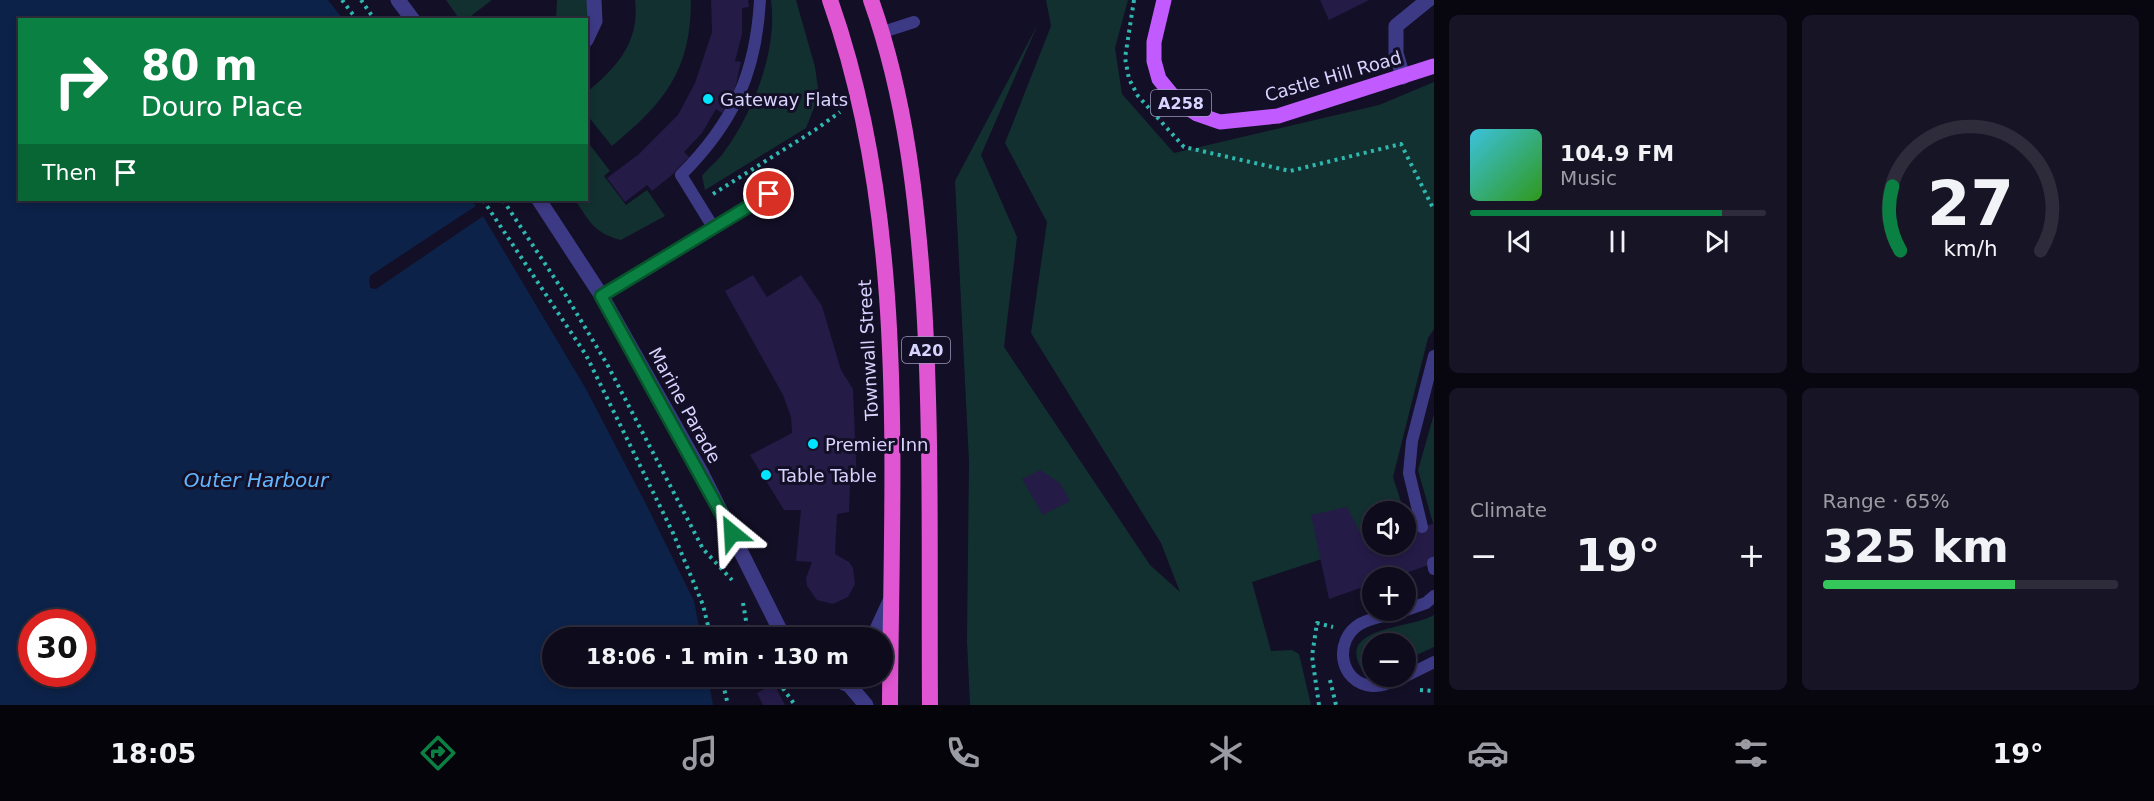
<!DOCTYPE html>
<html lang="en">
<head>
<meta charset="utf-8">
<style>
  :root { --surface:#0e0b1c; --page:#171425; --text:#f1f3f6; --muted:#9b9ba3; --line:#2e2b3b; --accent:#0b8043 }
  body { margin:0; font-family:"DejaVu Sans",sans-serif; background:var(--page); color:var(--text); height:100vh; display:flex; flex-direction:column; font-size:22px; white-space:nowrap }
  * { box-sizing:border-box; margin:0 }
  p { font-size:20px; color:var(--muted) }
  .icon { flex:none; width:33px; height:33px; fill:none; stroke:currentColor; stroke-width:2; stroke-linecap:round; stroke-linejoin:round }
  .map { position:relative; flex:1; overflow:hidden }
  .drawer { display:flex; flex-direction:column; gap:15px; padding:15px; background:#08060f; width:720px }
  .drawer>* { flex:none }
  .hud { position:absolute; left:18px; top:18px; width:570px; height:183px; border-radius:0px; box-shadow:0 3px 9px #0003,0 0 0 2px var(--line); background:#0b8043; color:#fff; overflow:hidden }
  .fabs { position:absolute; left:1362px; top:501px; display:grid; gap:12px }
  .fabs a { display:grid; place-items:center; width:54px; height:54px; border-radius:50%; background:var(--surface); box-shadow:0 3px 9px #0003,0 0 0 2px var(--line); font-size:30px }
  .speed { position:absolute; left:18px; top:609px; display:flex; gap:12px; font-size:30px; font-weight:700; text-align:center }
  .speed>* { display:grid; place-content:center; width:78px; height:78px; border-radius:50%; background:var(--surface); box-shadow:0 3px 9px #0003,0 0 0 2px var(--line); line-height:1 }
  .speed .limit { border:9px solid #d22; background:#fff; color:#111 }
  .pin { position:absolute; display:grid; place-items:center; width:51px; height:51px; color:#fff; margin:-26px; border:3px solid #fff; border-radius:50%; box-shadow:0 2px 6px #0007 }
  .me { position:absolute; width:66px; margin:-33px; rotate:333deg; stroke-linejoin:round; filter:drop-shadow(0 0 4px #0008) }
  .turn { display:flex; align-items:center; gap:21px; height:126px; padding:0 24px; font-size:27px }
  .turn .icon { width:78px; height:78px; stroke-width:2.5 }
  .turn b { display:block; font-size:42px; line-height:51px }
  .then { display:flex; align-items:center; height:57px; padding:0 24px; background:#0003; gap:12px; font-size:22px }
  .big { font-size:45px; font-weight:800; line-height:1.1 }
  .drawer .card { flex:1; display:flex; flex-direction:column; justify-content:center; gap:9px; min-width:0; padding:0 21px; border-radius:9px; background:var(--page) }
  .drawer .dial { align-items:center; gap:0 }
  .dial svg { height:156px; overflow:visible; fill:none; stroke:var(--line); stroke-width:7; stroke-linecap:round; text-anchor:middle }
  .dial text { fill:var(--text); stroke:none }
  .song { display:flex; align-items:center; gap:18px }
  .cover { width:72px; height:72px; border-radius:9px; background:linear-gradient(135deg,hsl(190 70% 55%),hsl(110 70% 35%)) }
  .played { height:6px; border-radius:3px; background:linear-gradient(90deg,var(--accent) 85%,var(--line) 85%) }
  .keys { display:flex; justify-content:space-around; direction:ltr }
  .heat { display:flex; justify-content:space-between; align-items:center; font-size:33px; direction:ltr }
  .charge { height:9px; border-radius:4px; background:linear-gradient(90deg,#34c759 65%,var(--line) 0) }
  .drawer .tiles { flex:1; display:grid; gap:15px; grid-template-columns:repeat(2,1fr) }
  .trip { position:absolute; left:542px; top:627px; width:351px; height:60px; border-radius:30px; background:var(--surface); box-shadow:0 3px 9px #0003,0 0 0 2px var(--line); font-weight:800; line-height:60px; text-align:center }
  .dock { display:flex; height:96px; justify-content:space-around; align-items:center; background:#06040b; color:var(--muted) }
  .dock .icon { width:42px; height:42px }
  .dock .selected { color:var(--accent) }
  .dock b { font-size:27px; color:var(--text) }
  main { display:flex; flex:1; min-height:0 }
  .map>svg:first-child { display:block }
</style>
</head>
<body>
<main>
<div class="map">
<svg width="1434" height="705" viewBox="0 0 1434 705">
  <rect width="100%" height="100%" fill="#130f26"/>
  <path fill="#12302f" d="M446,0H492L467,19L460,20Z
    M557,0H587V25L586,20H556Z
    M635,0H691C691,71 664,103 612,146L587,115V92C617,67 640,42 635,0Z
    M771,0H796L815,67L819,95L806,128L705,190L702,176C709,167 718,161 724,152C753,113 778,50 771,0Z
    M1046,0H1128L1115,48L1122,94L1174,153L1379,105L1434,82V329L1428,338L1393,477L1404,511L1372,512V544L1378,545L1319,560L1252,582L1271,651L1292,650L1299,654L1311,705H970L967,641L969,461L955,181L1038,24L981,155L1017,237L1004,347L1150,565L1180,592L1161,543L1031,333L1047,222L1005,143L1051,26Z
    M587,141L610,171L604,176L626,205L647,190L665,216L621,240C594,233 590,222 575,200H586Z
    M1434,414V523H1433L1418,470Z
    M1434,615V647L1406,660V644H1372V672L1362,670C1335,626 1412,629 1434,615Z"/>
  <path fill="#0c2248" fill-rule="evenodd" d="M0,0H328L343,19L20,20V200H471L476,206L370,276L369,283L376,288L483,216L586,389L646,504L694,601L701,637L552,638V676L708,677L713,705H0ZM32,622H82V674H32Z"/>
  <path fill="#130f26" d="M476,206L477,209L372,278V285L481,214L483,216L376,289L370,288V276Z"/>
  <path fill="#241b47" d="M711,0H748L749,7L742,8V34L735,61L741,62L735,89L722,113L716,109L702,133L684,152L689,157L672,175L652,191L647,185L625,202L607,178L639,154L678,115L695,83L712,32Z
    M1320,0H1369L1329,20Z
    M753,275L767,297L801,275L822,306L841,370L853,389L857,484L850,485L849,512L837,514L835,554L849,562L853,568L855,584L848,597L833,604L817,600L807,586L806,578L812,562L796,561L801,510H784L750,455L792,433L791,417L783,395L725,291Z
    M1040,470L1060,483L1070,501L1043,515L1022,479Z
    M1347,507L1368,548L1378,544H1406V534L1434,523V563L1392,578H1372V584L1329,599L1311,515Z
    M774,684L785,705H763L757,693Z"/>
  <g fill="none" stroke-linecap="round" stroke-linejoin="round">
    <path stroke="#2fb8b0" stroke-width="4" stroke-dasharray="3 4.5" stroke-linecap="butt" d="M342,0L357,20
      M361,0L375,20
      M1134,0L1125,58L1129,79L1138,96L1184,147L1290,171L1401,144L1434,210
      M713,194L815,130L840,112
      M483,200L586,355L673,533L703,605L711,638
      M503,200L565,294L607,364L703,549L732,580
      M743,603L749,638
      M721,676L728,705
      M774,676L795,705
      M1330,680L1336,705
      M1420,690L1434,691
      M1319,705L1312,656L1317,623L1333,627"/>
    <path stroke="#3d3a85" stroke-width="12" d="M883,32L914,22
      M713,227L681,175C733,123 756,74 760,0
      M601,295L769,194
      M1422,527L1409,473L1412,441L1434,356
      M1433,563L1434,569
      M1406,610L1426,603L1434,596
      M1403,676C1394,681 1383,687 1372,686C1339,683 1333,640 1360,624C1373,616 1391,616 1405,610
      M1406,676L1434,662"/>
    <path stroke="#3d3a85" stroke-width="15" d="M398,0L413,20
      M586,40L595,21L594,0
      M1403,77L1396,53V26L1428,0
      M539,200L601,295L702,474L784,638
      M873,638L890,601
      M828,676L849,685L866,705"/>
    <path stroke="#c25bff" stroke-width="15" d="M1164,0L1154,42V61L1159,79L1177,101L1197,114L1220,122L1278,116L1434,66"/>
    <path stroke="#e055d1" stroke-width="16" d="M830,0C909,223 891,472 890,705
      M871,0C906,98 917,201 924,304C932,438 929,571 930,705"/>
  </g>
  <g fill="none" stroke-linecap="round" stroke-linejoin="round">
    <g stroke="#07532c" stroke-width="15">
      <path id="route" d="M732,533L601,296L769,194"/>
    </g>
    <use href="#route" stroke="#0b8043" stroke-width="10"/>
  </g>
  <g fill="#00e5ff" stroke="#130f26" stroke-width="2">
    <circle cx="708" cy="99" r="6"/>
    <circle cx="813" cy="444" r="6"/>
    <circle cx="766" cy="475" r="6"/>
  </g>
  <g text-anchor="middle" dominant-baseline="central" stroke-width="6" stroke-linejoin="round" paint-order="stroke">
    <g fill="#130f26" stroke="#9e99be" stroke-width="1.5">
      <rect x="1151" y="90" width="60" height="26" rx="4.5"/>
      <rect x="902" y="337" width="48" height="26" rx="4.5"/>
    </g>
    <g font-size="16" font-weight="bold" fill="#d9d4ff">
      <text x="1181" y="103">A258</text>
      <text x="926" y="350">A20</text>
    </g>
    <g font-size="18" fill="#d9d4ff" stroke="#130f26">
      <text transform="translate(1333 76) rotate(-16)">Castle Hill Road</text>
      <text transform="translate(868 350) rotate(-93)">Townwall Street</text>
      <text transform="translate(685 405) rotate(61)">Marine Parade</text>
    </g>
    <g font-size="18" fill="#d9d4ff" stroke="#130f26" text-anchor="start">
      <text x="720" y="99">Gateway Flats</text>
      <text x="825" y="444">Premier Inn</text>
      <text x="778" y="475">Table Table</text>
    </g>
    <g font-size="20" font-style="italic" fill="#62b6ff" stroke="#130f26">
      <text x="256" y="480">Outer Harbour</text>
    </g>
  </g>
</svg>
<div class="fabs">
<a><svg class="icon" aria-label="sound" viewBox="0 0 24 24"><path d="M4 9h4l5-4v14l-5-4H4zM17 9q2 3 0 6"/></svg></a>
<a>+</a>
<a>−</a>
</div>
<div class="speed"><div class="limit">30</div></div>
<div class="pin" style="left:769px;top:194px;background:#d93025"><svg class="icon" aria-label="arrive" viewBox="0 0 24 24"><path d="M6 21V4h12l-3 4 3 4H6"/></svg></div>
<svg class="me" style="left:732px;top:533px" viewBox="-20 -20 40 40"><path d="M0-17L14 15 0 8-14 15z" fill="#0b8043" stroke="#fff" stroke-width="4"/></svg>
<div class="trip">18:06 · 1 min · 130 m</div>
<div class="hud">
<div class="turn"><svg class="icon" aria-label="right" viewBox="0 0 24 24"><path d="M7 20v-9h11M14 6l5 5-5 5"/></svg><div><b>80 m</b>Douro Place</div></div>
<div class="then">Then<svg class="icon" aria-label="arrive" viewBox="0 0 24 24"><path d="M6 21V4h12l-3 4 3 4H6"/></svg></div>
</div>
</div>
<section class="drawer">
<div class="tiles">
<div class="card">
<div class="song"><i class="cover"></i><div><b>104.9 FM</b><p>Music</p></div></div>
<div class="played"></div>
<div class="keys"><svg class="icon" aria-label="previous" viewBox="0 0 24 24"><path d="M18 5L8 12l10 7zM5 5v14"/></svg><svg class="icon" aria-label="pause" viewBox="0 0 24 24"><path d="M8 5v14M16 5v14"/></svg><svg class="icon" aria-label="next" viewBox="0 0 24 24"><path d="M6 5l10 7-10 7zM19 5v14"/></svg></div>
</div>
<div class="card dial"><svg viewBox="0 0 100 80">
<path d="M14 69A42 42 0 1 1 86 69"/>
<path d="M14 69A42 42 0 0 1 10 36" stroke="#0b8043"/>
<text x="50" y="56" font-size="32" font-weight="700">27</text>
<text x="50" y="72" font-size="11">km/h</text>
</svg></div>
<div class="card"><p>Climate</p>
<div class="heat"><a>−</a><b class="big">19°</b><a>+</a></div>
</div>
<div class="card"><p>Range · 65%</p><b class="big">325 km</b><div class="charge"></div></div>
</div>
</section>
</main>
<nav class="dock">
<b>18:05</b>
<svg class="icon selected" aria-label="directions" viewBox="0 0 24 24"><path d="M12 3l9 9-9 9-9-9zM9 14v-3h6M13 9l2 2-2 2"/></svg>
<svg class="icon" aria-label="music" viewBox="0 0 24 24"><path d="M9 18V5l10-2v13"/><circle cx="6" cy="18" r="3"/><circle cx="16" cy="16" r="3"/></svg>
<svg class="icon" aria-label="phone" viewBox="0 0 24 24"><path d="M5 4h4l2 5-3 2q2 4 5 5l2-3 5 2v4C11 20 4 13 5 4z"/></svg>
<svg class="icon" aria-label="climate" viewBox="0 0 24 24"><path d="M12 3v18M4 7l16 10M4 17L20 7"/></svg>
<svg class="icon" aria-label="car" viewBox="0 0 24 24"><path d="M5 17H2v-5l4-1 3-4h7l3 4 3 1v5h-3M9 17h6M6 11h13"/><circle cx="7" cy="17" r="2"/><circle cx="17" cy="17" r="2"/></svg>
<svg class="icon" aria-label="filters" viewBox="0 0 24 24"><path d="M4 7h16M4 17h16"/><circle cx="9" cy="7" r="2"/><circle cx="15" cy="17" r="2"/></svg>
<b>19°</b>
</nav>
</body>
</html>
